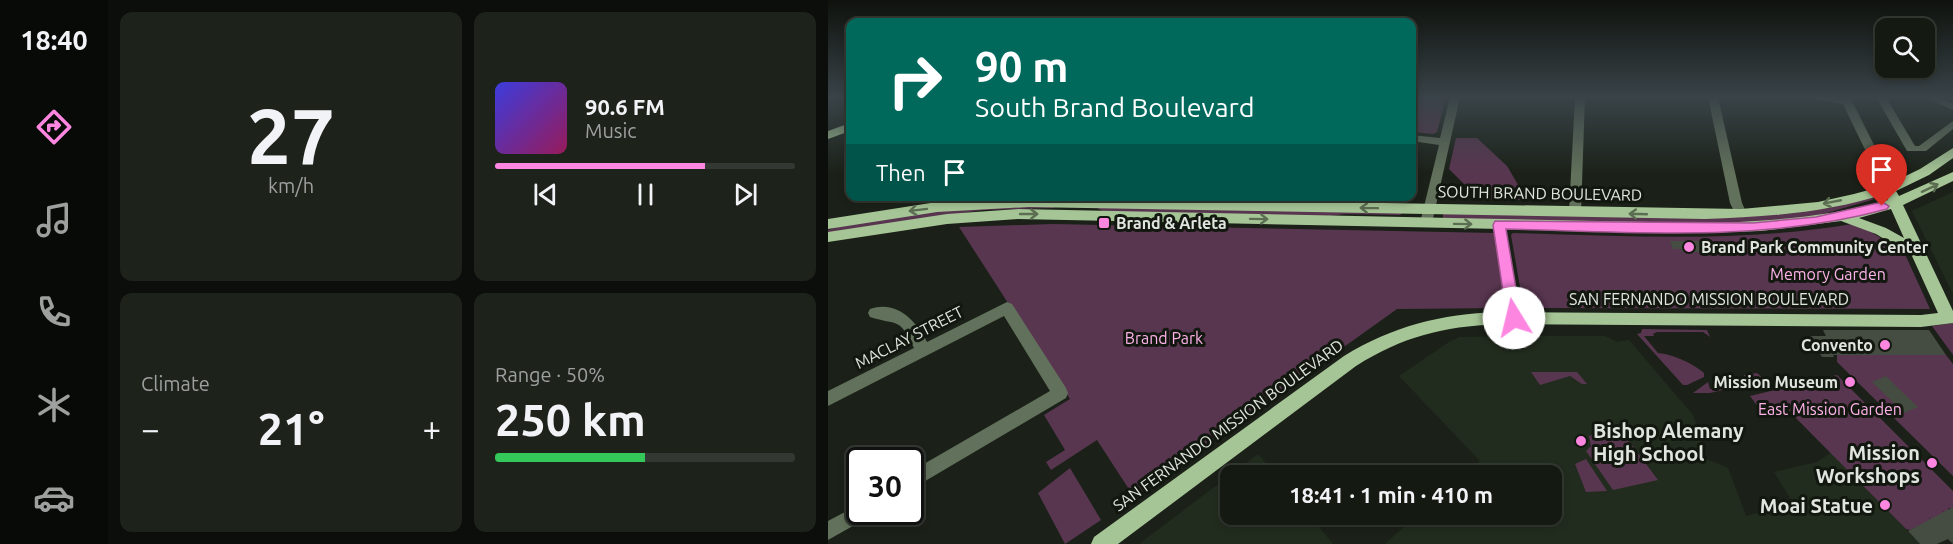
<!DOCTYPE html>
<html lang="en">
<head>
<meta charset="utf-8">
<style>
  :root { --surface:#141912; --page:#1d221b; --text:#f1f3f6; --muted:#9da09f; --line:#333832; --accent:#fd86e1 }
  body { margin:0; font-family:Ubuntu,sans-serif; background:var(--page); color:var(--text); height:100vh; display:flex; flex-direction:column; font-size:22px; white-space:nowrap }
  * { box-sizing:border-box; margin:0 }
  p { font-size:20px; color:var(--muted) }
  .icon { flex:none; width:33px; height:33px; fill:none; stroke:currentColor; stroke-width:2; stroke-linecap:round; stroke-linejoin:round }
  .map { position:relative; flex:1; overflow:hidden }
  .sheet { display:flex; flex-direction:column; gap:12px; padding:12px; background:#0b0e0a; width:720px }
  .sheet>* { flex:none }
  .hud { position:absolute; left:18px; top:18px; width:570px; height:183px; border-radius:12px; box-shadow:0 3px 9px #0003,0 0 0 2px var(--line); background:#00695c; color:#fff; overflow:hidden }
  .buttons { position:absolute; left:1047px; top:18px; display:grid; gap:12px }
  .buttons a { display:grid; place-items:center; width:60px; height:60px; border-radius:12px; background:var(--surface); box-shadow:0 3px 9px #0003,0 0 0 2px var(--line); font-size:30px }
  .speed { position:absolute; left:18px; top:447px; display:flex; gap:12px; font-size:30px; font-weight:700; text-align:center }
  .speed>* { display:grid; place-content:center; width:78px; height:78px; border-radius:50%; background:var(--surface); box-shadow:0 3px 9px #0003,0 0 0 2px var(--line); line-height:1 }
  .speed .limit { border:3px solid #111; border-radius:9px; background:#fff; color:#111 }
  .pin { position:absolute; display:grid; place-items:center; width:51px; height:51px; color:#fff; margin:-62px -26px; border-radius:50% 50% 50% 0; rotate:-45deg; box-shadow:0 0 6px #0007 }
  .pin .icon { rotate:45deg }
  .me { position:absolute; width:66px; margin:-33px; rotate:351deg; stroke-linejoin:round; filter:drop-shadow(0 0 4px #0008) }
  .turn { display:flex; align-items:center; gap:21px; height:126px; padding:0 30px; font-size:27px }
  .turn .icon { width:78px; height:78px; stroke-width:2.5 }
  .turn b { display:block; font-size:42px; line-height:51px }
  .then { display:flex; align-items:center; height:57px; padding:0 30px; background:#0003; gap:12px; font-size:22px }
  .big { font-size:45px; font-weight:700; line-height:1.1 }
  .sheet .widget { flex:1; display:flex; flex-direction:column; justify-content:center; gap:9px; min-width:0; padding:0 21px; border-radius:12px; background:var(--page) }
  .sheet .dial { align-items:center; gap:0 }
  .dial b { font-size:78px; line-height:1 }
  .song { display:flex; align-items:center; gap:18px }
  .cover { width:72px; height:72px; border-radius:9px; background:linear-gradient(135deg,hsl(240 70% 55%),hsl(330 70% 35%)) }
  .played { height:6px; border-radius:3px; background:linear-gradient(90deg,var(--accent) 70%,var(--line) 70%) }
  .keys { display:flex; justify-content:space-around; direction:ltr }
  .heat { display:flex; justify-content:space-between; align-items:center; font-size:33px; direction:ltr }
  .charge { height:9px; border-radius:4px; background:linear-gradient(90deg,#34c759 50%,var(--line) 0) }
  .sheet .tiles { flex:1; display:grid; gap:12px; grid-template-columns:repeat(2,1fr) }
  .trip { position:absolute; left:392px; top:465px; width:342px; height:60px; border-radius:12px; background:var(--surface); box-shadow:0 3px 9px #0003,0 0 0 2px var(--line); font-weight:700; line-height:60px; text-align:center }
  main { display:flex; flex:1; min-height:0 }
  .tabs { display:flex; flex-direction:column; width:108px; justify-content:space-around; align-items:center; background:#080a07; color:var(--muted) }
  .tabs .icon { width:42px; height:42px }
  .tabs .selected { color:var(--accent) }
  .tabs b { font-size:27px; color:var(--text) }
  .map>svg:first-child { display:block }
</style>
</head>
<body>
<main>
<nav class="tabs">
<b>18:40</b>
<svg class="icon selected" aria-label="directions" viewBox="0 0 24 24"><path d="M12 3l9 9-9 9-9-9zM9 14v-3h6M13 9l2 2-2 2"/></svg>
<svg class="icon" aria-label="music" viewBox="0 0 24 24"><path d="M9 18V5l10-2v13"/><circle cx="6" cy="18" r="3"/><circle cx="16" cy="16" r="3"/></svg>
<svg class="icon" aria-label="phone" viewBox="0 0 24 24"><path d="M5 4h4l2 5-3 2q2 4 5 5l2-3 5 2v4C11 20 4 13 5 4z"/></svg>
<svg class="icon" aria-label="climate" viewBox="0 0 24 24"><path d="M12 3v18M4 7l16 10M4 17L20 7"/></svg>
<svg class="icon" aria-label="car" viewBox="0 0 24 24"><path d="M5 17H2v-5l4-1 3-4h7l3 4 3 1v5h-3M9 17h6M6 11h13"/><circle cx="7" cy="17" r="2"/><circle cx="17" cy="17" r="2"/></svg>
</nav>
<section class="sheet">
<div class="tiles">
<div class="widget dial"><b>27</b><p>km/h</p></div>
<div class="widget">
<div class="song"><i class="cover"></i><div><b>90.6 FM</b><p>Music</p></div></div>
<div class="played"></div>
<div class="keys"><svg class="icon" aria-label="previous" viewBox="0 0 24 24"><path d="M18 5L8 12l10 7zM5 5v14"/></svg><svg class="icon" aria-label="pause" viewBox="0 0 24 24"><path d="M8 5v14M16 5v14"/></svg><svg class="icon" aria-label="next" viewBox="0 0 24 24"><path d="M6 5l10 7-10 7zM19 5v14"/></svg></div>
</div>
<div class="widget"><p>Climate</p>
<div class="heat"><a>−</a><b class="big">21°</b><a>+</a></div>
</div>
<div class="widget"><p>Range · 50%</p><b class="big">250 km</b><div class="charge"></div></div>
</div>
</section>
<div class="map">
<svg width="1125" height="544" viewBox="0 0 1125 544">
  <rect width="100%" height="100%" fill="#1b2118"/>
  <path fill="#222c1e" d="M1125,192V294L1084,211Z
    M702,336H777L789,342L801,340L865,415L873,439L871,456L900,468L918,516L960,506L964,512L970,511L946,472L989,462L1004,452L1092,544H557L589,515L723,514V476L635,475L652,461L571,376L621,342L632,337Z
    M430,454L448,475L402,476V514L481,515L505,544H311Z"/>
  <path fill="#593650" d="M584,97L617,101L609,132L605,134L587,132L584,127Z
    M628,138H649L679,166L699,200L647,199L648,196L621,169Z
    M1044,198L1047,199L988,216L905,224L624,219L615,218V213L837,217Z
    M231,205L225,208L155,210L0,233V230C74,206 155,209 231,205Z
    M272,206L576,212L572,215L517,214L495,217L278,212L270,209Z
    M224,224L666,233L678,308L569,309L306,497L269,440L223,470L218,462L237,450L216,415L242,399L131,227Z
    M1024,224L1038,229L1076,252L1102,309L704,308L695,304L683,235L685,233C798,236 912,243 1024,224Z
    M1125,323V355L1104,326Z
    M814,329L879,330L882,337L875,332H829L825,334L826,336H816L830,353C845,354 864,363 876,373V377L859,385H855L809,334L813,333Z
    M1009,355H1118L1125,364V476L1009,362Z
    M703,372H749L759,384H754L742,376L712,385Z
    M929,373L937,380L882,393H865L880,382L882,389H887L917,382L916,375Z
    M1009,375L1125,491V509L1120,508L1121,511L1118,513L1115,511L1116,513L1103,520L1101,517L1102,520L1082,530L1078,529L955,405L930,407L922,396Z
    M788,424L830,480L785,490L758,451L763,446L761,436Z
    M758,459L779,491L758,492L747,464Z
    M242,468L273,520L237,544L210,493Z"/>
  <path fill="#454c41" d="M842,241H874L879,252H854L853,249H845Z
    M995,330H1101L1118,355H1005L1006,357H994L982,336H998Z
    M1058,376L1067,385L1090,407L1076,413L1044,382Z
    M1125,507V544L1120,539L1109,544H1092L1080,531Z"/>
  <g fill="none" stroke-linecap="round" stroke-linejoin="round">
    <path fill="#62715b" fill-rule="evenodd" d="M622,97H632L604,223L598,227L592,223L611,145L584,141V135L612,138Z
      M747,97H757L753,212L747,216L741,212Z
      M880,97H890L914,203L919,214L917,217H909L902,203Z
      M983,97H1022L1067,187L1065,190H1057L1055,187L1015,104L988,100Z
      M1048,97H1058L1087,146H1091L1125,121V129L1098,151H1079Z
      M1096,97H1111L1125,103V110Z
      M671,221L677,225L693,318L691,322H681L679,318L665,225Z
      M179,302L184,304L238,388L240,393L238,398L82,490V472L222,391L176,316L0,406V391L86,348C71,316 70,326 42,317L40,313L42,309C69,300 88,321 99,342Z
      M32,504V512H42L39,518L0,540V521Z"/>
    <path fill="#a6c596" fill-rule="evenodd" d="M22,123V131L0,139V131Z
      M1125,148V158L1101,175L1068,191L1071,196L1125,172V181L1075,205L1125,311V323L1093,327L670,324C614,327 576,336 528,366L290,544H263L266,537L516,356C565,326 613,314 670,312L1093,315L1110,313L1084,256L1048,234L1013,221L933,231L869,233L190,219L119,224L0,242V232L119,214L190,209L869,223C934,222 997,218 1060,200L1057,194C998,213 938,217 877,219L201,207L109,212L0,229V219L109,202L201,197L913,209L990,202L1026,194L1059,185L1092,169ZM1063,209L1076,238L1058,228L1031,218Z"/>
  </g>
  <defs><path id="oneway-shaft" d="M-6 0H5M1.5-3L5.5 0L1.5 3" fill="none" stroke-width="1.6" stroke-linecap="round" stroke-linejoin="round" transform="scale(1.5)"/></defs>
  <g stroke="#5c6e52">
    <use href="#oneway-shaft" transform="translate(1102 188) rotate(-25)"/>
    <use href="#oneway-shaft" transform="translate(1004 202) rotate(169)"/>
    <use href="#oneway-shaft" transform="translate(541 208) rotate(-179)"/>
    <use href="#oneway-shaft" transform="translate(90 210) rotate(173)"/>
    <use href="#oneway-shaft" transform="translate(201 214)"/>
    <use href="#oneway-shaft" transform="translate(810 214) rotate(-178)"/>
    <use href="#oneway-shaft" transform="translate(431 219) rotate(1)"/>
    <use href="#oneway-shaft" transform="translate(635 224) rotate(1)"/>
  </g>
  <linearGradient id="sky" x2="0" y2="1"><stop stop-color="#0f120d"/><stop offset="0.56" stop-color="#394348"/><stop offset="1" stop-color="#394348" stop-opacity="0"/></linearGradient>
  <rect width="1125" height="174" fill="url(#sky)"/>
  <path fill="#fd86e1" stroke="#a45792" stroke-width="1.5" d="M1054,202L1061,206L1059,209C935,243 805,232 678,229L693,318L691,322H681L679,318L665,225L667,221L925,223L988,217Z"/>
  <g fill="#fd86e1" stroke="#12180f" stroke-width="2">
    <rect x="270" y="217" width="12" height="12" rx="3"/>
    <circle cx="861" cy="247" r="6"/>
    <circle cx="1057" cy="345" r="6"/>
    <circle cx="1022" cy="382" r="6"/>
    <circle cx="753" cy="441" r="6"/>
    <circle cx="1104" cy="463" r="6"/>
    <circle cx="1057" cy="505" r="6"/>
  </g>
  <g text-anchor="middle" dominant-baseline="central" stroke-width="6" stroke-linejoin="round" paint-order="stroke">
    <g font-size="16" fill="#e1e5df" stroke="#12180f">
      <text transform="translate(712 193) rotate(1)">SOUTH BRAND BOULEVARD</text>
      <text x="881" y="299">SAN FERNANDO MISSION BOULEVARD</text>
      <text transform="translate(81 337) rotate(-27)">MACLAY STREET</text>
      <text transform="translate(400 425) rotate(-36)">SAN FERNANDO MISSION BOULEVARD</text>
    </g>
    <g font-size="16" font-weight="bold" fill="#e1e5df" stroke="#12180f" text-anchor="start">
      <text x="288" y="223">Brand &amp; Arleta</text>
      <text x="873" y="247">Brand Park Community Center</text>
      <text x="1045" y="345" text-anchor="end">Convento</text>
      <text x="1010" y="382" text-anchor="end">Mission Museum</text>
    </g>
    <g font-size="16" fill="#ffb2ea" stroke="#12180f">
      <text x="1000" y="274">Memory Garden</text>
      <text x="336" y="338">Brand Park</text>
      <text x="1002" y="409">East Mission Garden</text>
    </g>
    <g font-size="20" font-weight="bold" fill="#e1e5df" stroke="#12180f" text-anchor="end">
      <text x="765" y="430" text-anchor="start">Bishop Alemany<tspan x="765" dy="23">High School</tspan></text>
      <text x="1092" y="452">Mission<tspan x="1092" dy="23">Workshops</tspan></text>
      <text x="1045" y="505">Moai Statue</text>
    </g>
  </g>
</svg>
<div class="buttons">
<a><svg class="icon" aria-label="search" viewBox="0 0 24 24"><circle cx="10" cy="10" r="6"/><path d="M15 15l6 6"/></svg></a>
</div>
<div class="speed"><div class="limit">30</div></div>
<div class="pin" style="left:1054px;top:206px;background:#d93025"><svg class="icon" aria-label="arrive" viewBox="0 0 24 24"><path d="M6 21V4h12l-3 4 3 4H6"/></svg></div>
<svg class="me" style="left:686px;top:318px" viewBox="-20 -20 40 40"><circle r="19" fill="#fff"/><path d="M0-13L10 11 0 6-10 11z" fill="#fd86e1"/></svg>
<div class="trip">18:41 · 1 min · 410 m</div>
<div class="hud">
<div class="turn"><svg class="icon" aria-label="right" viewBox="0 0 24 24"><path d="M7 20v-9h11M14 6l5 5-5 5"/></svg><div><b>90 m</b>South Brand Boulevard</div></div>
<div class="then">Then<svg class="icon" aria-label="arrive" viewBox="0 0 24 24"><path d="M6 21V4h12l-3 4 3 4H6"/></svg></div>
</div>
</div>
</main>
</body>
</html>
